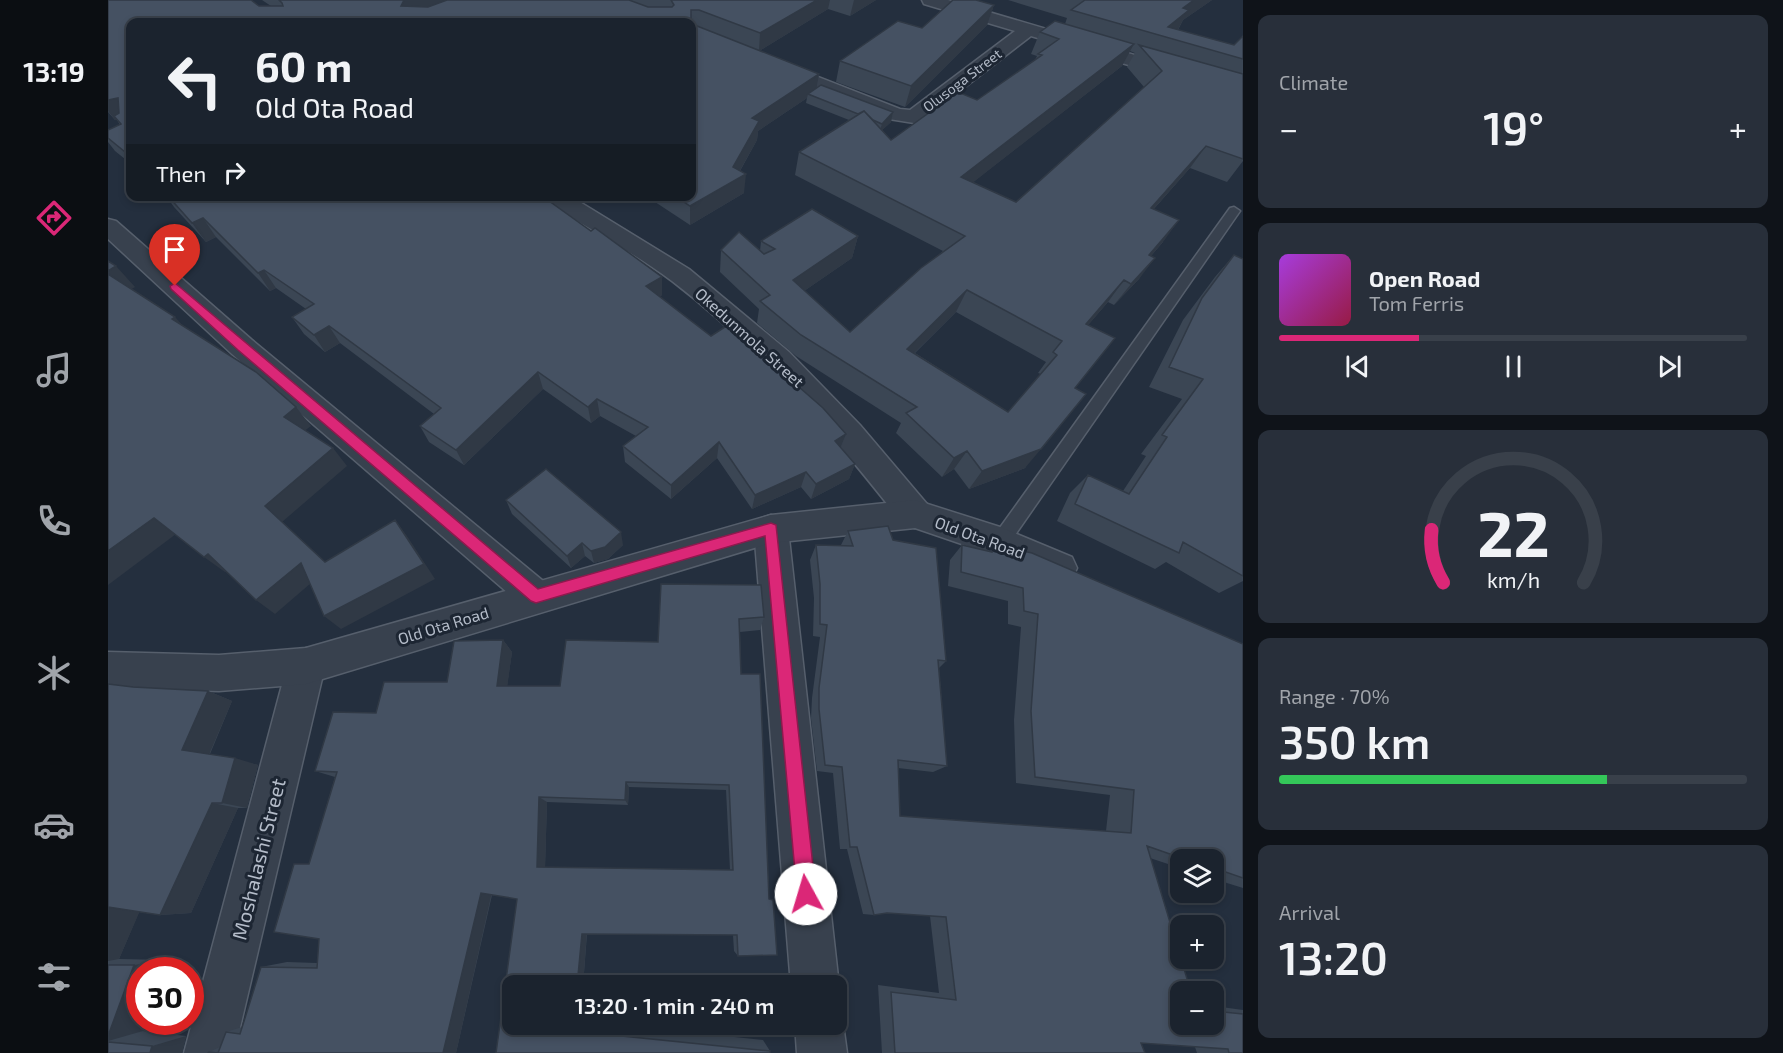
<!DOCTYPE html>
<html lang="en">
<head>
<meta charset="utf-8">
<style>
  :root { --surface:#1b232e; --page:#282f3a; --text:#f1f3f6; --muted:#a0a4aa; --line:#39404a; --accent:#db2777 }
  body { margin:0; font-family:"Exo 2",sans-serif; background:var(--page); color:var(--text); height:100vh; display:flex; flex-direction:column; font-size:22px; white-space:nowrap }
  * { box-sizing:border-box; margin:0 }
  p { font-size:20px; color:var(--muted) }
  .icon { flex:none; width:33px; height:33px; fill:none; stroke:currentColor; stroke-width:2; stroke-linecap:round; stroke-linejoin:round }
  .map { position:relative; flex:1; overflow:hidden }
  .drawer { display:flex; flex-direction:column; gap:15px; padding:15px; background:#0f1319; width:540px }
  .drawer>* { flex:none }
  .guide { position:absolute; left:18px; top:18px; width:570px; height:183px; border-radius:12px; box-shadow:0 3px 9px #0003,0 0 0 2px var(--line); background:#1b232e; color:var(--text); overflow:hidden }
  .tools { position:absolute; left:1062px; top:849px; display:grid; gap:12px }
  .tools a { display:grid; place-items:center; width:54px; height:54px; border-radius:12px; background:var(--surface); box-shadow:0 3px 9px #0003,0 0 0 2px var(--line); font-size:30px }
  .speed { position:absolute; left:18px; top:957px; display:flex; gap:12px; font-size:30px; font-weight:700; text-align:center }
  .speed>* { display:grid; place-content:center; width:78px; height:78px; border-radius:50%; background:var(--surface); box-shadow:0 3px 9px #0003,0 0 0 2px var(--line); line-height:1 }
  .speed .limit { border:9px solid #d22; background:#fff; color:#111 }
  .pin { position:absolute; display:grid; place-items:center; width:51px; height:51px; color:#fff; margin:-62px -26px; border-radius:50% 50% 50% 0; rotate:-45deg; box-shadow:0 0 6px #0007 }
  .pin .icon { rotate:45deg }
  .me { position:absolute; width:66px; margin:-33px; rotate:354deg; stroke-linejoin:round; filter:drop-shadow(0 0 4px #0008) }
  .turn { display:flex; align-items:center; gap:21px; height:126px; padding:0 30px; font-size:27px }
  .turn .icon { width:78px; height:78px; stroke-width:2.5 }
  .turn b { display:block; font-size:42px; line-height:51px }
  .then { display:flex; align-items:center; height:57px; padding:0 30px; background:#0003; gap:12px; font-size:22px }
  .big { font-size:45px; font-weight:600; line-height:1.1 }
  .drawer .widget { flex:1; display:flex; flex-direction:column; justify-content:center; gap:9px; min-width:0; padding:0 21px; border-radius:12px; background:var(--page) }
  .drawer .dial { align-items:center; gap:0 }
  .dial svg { height:156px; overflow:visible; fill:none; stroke:var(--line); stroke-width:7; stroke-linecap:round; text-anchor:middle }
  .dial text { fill:var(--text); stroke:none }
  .song { display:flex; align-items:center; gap:18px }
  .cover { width:72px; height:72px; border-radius:9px; background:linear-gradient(135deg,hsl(280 70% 55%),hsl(340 70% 35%)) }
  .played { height:6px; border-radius:3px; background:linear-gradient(90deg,var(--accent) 30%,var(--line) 30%) }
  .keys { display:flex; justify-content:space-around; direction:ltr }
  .heat { display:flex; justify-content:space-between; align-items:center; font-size:33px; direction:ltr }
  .charge { height:9px; border-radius:4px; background:linear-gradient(90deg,#34c759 70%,var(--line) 0) }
  .trip { position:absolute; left:394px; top:975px; width:345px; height:60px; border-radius:12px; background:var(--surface); box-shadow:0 3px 9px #0003,0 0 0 2px var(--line); font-weight:600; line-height:60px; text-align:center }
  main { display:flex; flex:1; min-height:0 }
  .dock { display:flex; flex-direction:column; width:108px; justify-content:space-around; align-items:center; background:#0b0e12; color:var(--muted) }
  .dock .icon { width:42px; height:42px }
  .dock .current { color:var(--accent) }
  .dock b { font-size:27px; color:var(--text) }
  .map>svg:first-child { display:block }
</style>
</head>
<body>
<main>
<nav class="dock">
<b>13:19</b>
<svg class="icon current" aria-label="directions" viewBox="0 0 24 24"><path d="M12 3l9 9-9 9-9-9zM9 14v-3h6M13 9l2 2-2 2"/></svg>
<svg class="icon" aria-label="music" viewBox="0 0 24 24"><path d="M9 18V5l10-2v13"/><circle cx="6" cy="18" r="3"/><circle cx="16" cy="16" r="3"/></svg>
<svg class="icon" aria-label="phone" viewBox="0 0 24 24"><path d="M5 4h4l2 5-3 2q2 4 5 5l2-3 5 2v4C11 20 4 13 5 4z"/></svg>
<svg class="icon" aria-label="climate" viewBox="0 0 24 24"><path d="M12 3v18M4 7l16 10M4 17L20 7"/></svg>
<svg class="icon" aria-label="car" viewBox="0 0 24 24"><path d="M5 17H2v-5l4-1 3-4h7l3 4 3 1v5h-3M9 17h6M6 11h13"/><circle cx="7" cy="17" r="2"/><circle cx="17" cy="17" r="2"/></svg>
<svg class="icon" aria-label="filters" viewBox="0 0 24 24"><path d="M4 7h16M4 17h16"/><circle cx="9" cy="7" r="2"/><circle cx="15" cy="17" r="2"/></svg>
</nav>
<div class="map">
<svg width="1135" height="1053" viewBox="0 0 1135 1053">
  <rect width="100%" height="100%" fill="#242f3e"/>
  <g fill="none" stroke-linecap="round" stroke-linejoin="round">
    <g stroke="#565f6c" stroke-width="3">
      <path id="service" d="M1126,207L1132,211L898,548L892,550L886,548L883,542L886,536L1122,208Z"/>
    </g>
    <g stroke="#565f6c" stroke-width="3">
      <path id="minor" d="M814,0H840L1135,87V99L923,36L813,121L806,123L781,119L584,40V29L590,30L792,109L802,110L907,31L816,4Z
        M434,196H462L581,269L681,352L752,425L819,504L823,514L819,524L807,528L795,524C726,436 654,350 564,281C525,252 478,227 437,201Z
        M0,219L8,221L144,340L440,585L446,596L440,607L428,612L416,607L124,354L0,239Z
        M663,515L675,519L680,529L731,986L729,990V986H683L646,529L651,519Z
        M198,648L211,653L217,666L126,1053H76L179,666L185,653Z
        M729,1009L735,1024L739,1053H689L687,1024H729Z"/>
    </g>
    <g stroke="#565f6c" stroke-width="3">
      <path id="tertiary" d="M807,500L892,527L964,557L969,568L964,579L952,583L883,554L807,528L663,543L198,684L111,691L0,688V652L111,655L198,648L663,515Z"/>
    </g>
    <use href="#service" fill="#38414e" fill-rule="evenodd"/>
    <use href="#minor" fill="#38414e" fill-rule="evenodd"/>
    <use href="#tertiary" fill="#38414e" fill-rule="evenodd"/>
  </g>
  <path fill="#3b4654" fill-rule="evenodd" d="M0,0L151,6H163L154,0H768L742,16L720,9L651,51L711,74L709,88L785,112L783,122L774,130L783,140L869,100L927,60L929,56L923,54L932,32L957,24L959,18L900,0H1104L1075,20L1070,30L1126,45L1135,36V161L1119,182L1082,168L1045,210L1055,242L1043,256L1031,279L1006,305L1000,302L980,325L967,388L917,468L861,489L846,469L834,477L788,433L793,423L688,356L649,323L651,309L612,272L613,250L652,251L653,241L750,236L744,258L696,291L742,332L835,251L687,175L691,152L741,120L698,103L699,98L650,131L649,140L632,171L636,193L582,225L541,198V196H584V22H22V163L7,151L0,142V130L12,125L9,120H7L0,112ZM1022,51L1027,53L1019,67L1036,87L908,202L865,182L1014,66ZM848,312L938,362L930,373L933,374L900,412L807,353Z
    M886,5L879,25L797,107L728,82L732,61L814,28Z
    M58,196H434L554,295L551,297L603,336L738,434L733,447L747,464L741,479L703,499L693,487L644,509L609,458L563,499L517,462L515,446L528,436L492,416L483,423L435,389L356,465L321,442L312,426L326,414L232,343L217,352L196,334L184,317L198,309L168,288L162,291L108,237L98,242L66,207Z
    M1126,255L1135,259V581L1111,593L1058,562L1047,569L949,521L962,493L980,475L1015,491L1038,456L1033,454L1074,399L1041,387L1075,320L1107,277Z
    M398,500L515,545L500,559L486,563L477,556L463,568L404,514Z
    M740,531L785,540L838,661L831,668L839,766L825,772L790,768L792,816L998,831L1002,795L908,783L906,720L913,627L900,624V601L840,586L842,560L854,545L879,551L884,544L1135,644V888L1106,879V860H1072V868L1042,858L1072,1024H1106V1006L1135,1010V1053H1089L1087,1047L1033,1043L1037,1053H774L770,985L831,993L822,916L779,913L766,915L755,914L739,849H732L725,773L709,771L703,718L704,698L712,637L705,636L706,598L702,560L708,545H733Z
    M553,584L656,617L652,630L632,632L633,674L661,899L665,900L630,956L626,951L625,935L479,934L475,986H405V1024H503L655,1040L662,1051L388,1053L409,899L384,895L348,1053H100L101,1052L112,1047L118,1032L134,1027L153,967L179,962L209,963L211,939L201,864L227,777L207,771L268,713L339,682L395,640L404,652L399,686H452L550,642ZM521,787L618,790L622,870L437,868L439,802L520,805Z
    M0,684L25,687L100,691L124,701L102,754L150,765L139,808H130L83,913L52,915L31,912L11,959L60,960L56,970H32L35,1031L78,1036L74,1053H0Z"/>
  <path fill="#303945" d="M296,0H346L302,16L293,6Z
    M709,0H722L720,9L651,51L652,33Z
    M746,0H768L742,16Z
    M1086,0H1104L1075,20L1069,31L1060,27L1075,8Z
    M886,5L879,25L797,107L803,86Z
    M1026,44L1014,66L844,199L853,177Z
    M711,74L708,92L700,94L699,98L650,131L649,140L626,181L638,174L636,193L582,225V206L625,167L644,118Z
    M10,98L22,115L6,116L9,120H7L0,111V100Z
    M785,112L783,122L771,133L774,124Z
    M1098,146L1082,168L1027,230L1043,208Z
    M95,218L108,237L98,242L84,223Z
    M1071,220L1055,242L1025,277L1041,255Z
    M750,236L744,258L680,302L685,280Z
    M1047,258L1031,279L1006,305L1023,284Z
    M8,266L27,287L17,293L0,275V271Z
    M156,270L168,288L162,291L150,273Z
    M554,277V295L539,304L538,286Z
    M1016,280L1000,302L963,345L978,324Z
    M859,290L848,312L790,369L799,349Z
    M67,317L85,337L64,319Z
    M221,326L232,343L217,352L206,335Z
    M430,372L435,389L356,465L348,450Z
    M489,399L492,416L483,423L480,407Z
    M188,407L203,426L191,435L176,417Z
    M738,434L732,449L727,441Z
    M611,442L609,458L563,499V485Z
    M225,448L239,466L174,522L157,506Z
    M933,449L917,468L861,489L874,471Z
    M859,451L846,469L834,477L846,458Z
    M747,464L741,479L703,499L708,484Z
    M698,472L693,487L644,509L647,495Z
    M46,518L68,534L0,585V551Z
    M287,520L299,536L327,579L233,629L216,616Z
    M513,532L515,545L500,559L486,563L483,551Z
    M474,543L477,556L463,568L459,556Z
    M100,554L121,569L117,572L96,557Z
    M193,563L210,577L167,614L148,600Z
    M395,640L404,652L398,696L389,686Z
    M100,691L124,701L100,757L74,750Z
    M127,758L150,765L139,808L114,803Z
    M518,782L521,787L520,805L517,800Z
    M431,797L439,802L437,868L429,867Z
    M104,803L130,808L83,913L52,915Z
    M384,892L348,1053H335L373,893Z
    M34,906L11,959L0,961V907Z
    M479,930L475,986H469L474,934Z
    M60,960L56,970H32V1022H38L35,1031L0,1041V1036L26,965Z
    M78,1036L74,1053H42L44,1046Z"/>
  <path fill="#455162" stroke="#303945" stroke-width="1.5" fill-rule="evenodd" d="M0,0H143L151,6H175L174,3L171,0H296L293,6L320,7L339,0H521L540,7H564L566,5L563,0H709L652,33L591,10H583V22H22V156L0,138V130L13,124L6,116L11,113L10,98L0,100Z
    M845,0H868L886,5L803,86L732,61L790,21L814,28Z
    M977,0H1086L1075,8L1081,10L1060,27L1126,45L1135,36V59L963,10Z
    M947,21L1026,44L853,177L908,202L1054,71L1031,45L1135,74V159L1098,146L1043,208L1071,220L1041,255L1047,258L1023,284L1016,280L978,324L1007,338L967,388L978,394L933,449L874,471L859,451L846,458L798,413L809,407L693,335L652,301L662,295L613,250L631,232L656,254L667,249L653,241L704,209L750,236L685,280L742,332L813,268L857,236L691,152L756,111L783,140L850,92L869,100L934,55L930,54L951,39L932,32ZM859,290L954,341L945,352L949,355L900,412L799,349Z
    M584,24L711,74L644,118L651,121L625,167L638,174L582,206L567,196H584Z
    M713,85L785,112L774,124L765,120L756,111L750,114L700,94Z
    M60,196H434L483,231L487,228L554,277L538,286L603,336L620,325L715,408L738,434L727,441L747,464L708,484L698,472L647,495L611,442L563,485L515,446L540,427L489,399L480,407L430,372L348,450L312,426L333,408L221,326L206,335L184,317L206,304L156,270L150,273L95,218L84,223Z
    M1126,255L1135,259V576L1075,542L1071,553L967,504L980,475L1021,494L1059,437L1054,435L1095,379L1061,367L1094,298Z
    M0,261L8,266L0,271Z
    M0,274L67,317L64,319L148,372L188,407L176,417L225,448L157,506L217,562L287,520L316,564L216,616L193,563L148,600L100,554L96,557L46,518L0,551Z
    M438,469L513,532L497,547L483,551L474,543L459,556L398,500Z
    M780,526L785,540L828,548L838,661L830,660L839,766L790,760L792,816L1023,833L1026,790L927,777L923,711L930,614L916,611L915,588L853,572L854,545L884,552V544L924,553L1135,644V878L1106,868V860H1079L1039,846L1083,992H1072V1024H1106V1011L1135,1014V1053H1121L1120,1049L1033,1043L1037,1053H787L783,992L848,1000L838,917L779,913L766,915L749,847H742L734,767L717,765L711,709V688L719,625L712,624V584L708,545L745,546L740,531Z
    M553,584L653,585L656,617L631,619L633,674H652L661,899L665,900L669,955L630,956L629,935L474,934L469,986H405V1024H466L465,1031L662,1051V1053H388L409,899L373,893L335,1053H100L101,1052L110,1053L118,1032L132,1034L153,967L209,968L211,939L166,932L186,864H201L229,772L207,771L225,712L268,713L276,682H339L346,641L395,640L389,686H452L458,640L550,642ZM518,782L621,785L625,870L429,867L431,797L517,800Z
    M0,684L25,687L100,691L74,750L127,758L114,803H104L52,915L0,907Z
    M0,965H26L0,1036Z
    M0,1042L44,1046L42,1053H0Z"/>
  <path fill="#db2777" stroke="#8e194d" stroke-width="1.5" d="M67,283L430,589L663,523L668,525L708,894L705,901L698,903L692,901L689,894L657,536L428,603L423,601L130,350L63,289L62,286Z"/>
  <g text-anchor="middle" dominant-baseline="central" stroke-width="6" stroke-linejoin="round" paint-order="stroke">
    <g font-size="14" fill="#b4bcc9" stroke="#1d2633">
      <text transform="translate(854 80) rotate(-37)">Olusoga Street</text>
    </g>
    <g font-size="16" fill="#b4bcc9" stroke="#1d2633">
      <text transform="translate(642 337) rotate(42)">Okedunmola Street</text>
      <text transform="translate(872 537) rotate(20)">Old Ota Road</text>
      <text transform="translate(335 625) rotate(-17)">Old Ota Road</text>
    </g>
    <g font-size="20" fill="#b4bcc9" stroke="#1d2633">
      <text transform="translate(150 859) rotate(-76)">Moshalashi Street</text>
    </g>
  </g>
</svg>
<div class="tools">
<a><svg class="icon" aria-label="layers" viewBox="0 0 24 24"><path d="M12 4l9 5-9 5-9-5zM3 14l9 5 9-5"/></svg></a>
<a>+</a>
<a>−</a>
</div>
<div class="speed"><div class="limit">30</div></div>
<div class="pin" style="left:67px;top:286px;background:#d93025"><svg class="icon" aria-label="arrive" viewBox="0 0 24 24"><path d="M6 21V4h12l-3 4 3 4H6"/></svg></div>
<svg class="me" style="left:698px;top:894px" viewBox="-20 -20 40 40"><circle r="19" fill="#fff"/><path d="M0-13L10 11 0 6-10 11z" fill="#db2777"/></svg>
<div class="trip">13:20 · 1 min · 240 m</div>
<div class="guide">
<div class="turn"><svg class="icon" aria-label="left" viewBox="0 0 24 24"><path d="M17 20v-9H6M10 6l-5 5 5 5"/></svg><div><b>60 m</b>Old Ota Road</div></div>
<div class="then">Then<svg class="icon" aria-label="right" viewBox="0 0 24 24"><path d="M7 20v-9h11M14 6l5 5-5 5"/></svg></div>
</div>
</div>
<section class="drawer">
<div class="widget"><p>Climate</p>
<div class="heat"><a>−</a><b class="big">19°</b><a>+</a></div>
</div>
<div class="widget">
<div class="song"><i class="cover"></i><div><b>Open Road</b><p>Tom Ferris</p></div></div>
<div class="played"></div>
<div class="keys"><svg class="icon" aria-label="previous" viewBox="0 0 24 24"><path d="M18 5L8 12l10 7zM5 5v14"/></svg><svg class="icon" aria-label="pause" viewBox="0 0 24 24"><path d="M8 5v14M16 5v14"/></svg><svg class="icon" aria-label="next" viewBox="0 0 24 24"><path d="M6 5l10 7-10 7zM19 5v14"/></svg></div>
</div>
<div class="widget dial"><svg viewBox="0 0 100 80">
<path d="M14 69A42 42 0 1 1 86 69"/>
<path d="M14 69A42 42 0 0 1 8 42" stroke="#db2777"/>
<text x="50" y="56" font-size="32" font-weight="700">22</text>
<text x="50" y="72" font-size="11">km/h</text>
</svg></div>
<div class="widget"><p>Range · 70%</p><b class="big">350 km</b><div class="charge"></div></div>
<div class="widget"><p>Arrival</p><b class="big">13:20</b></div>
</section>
</main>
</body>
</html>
